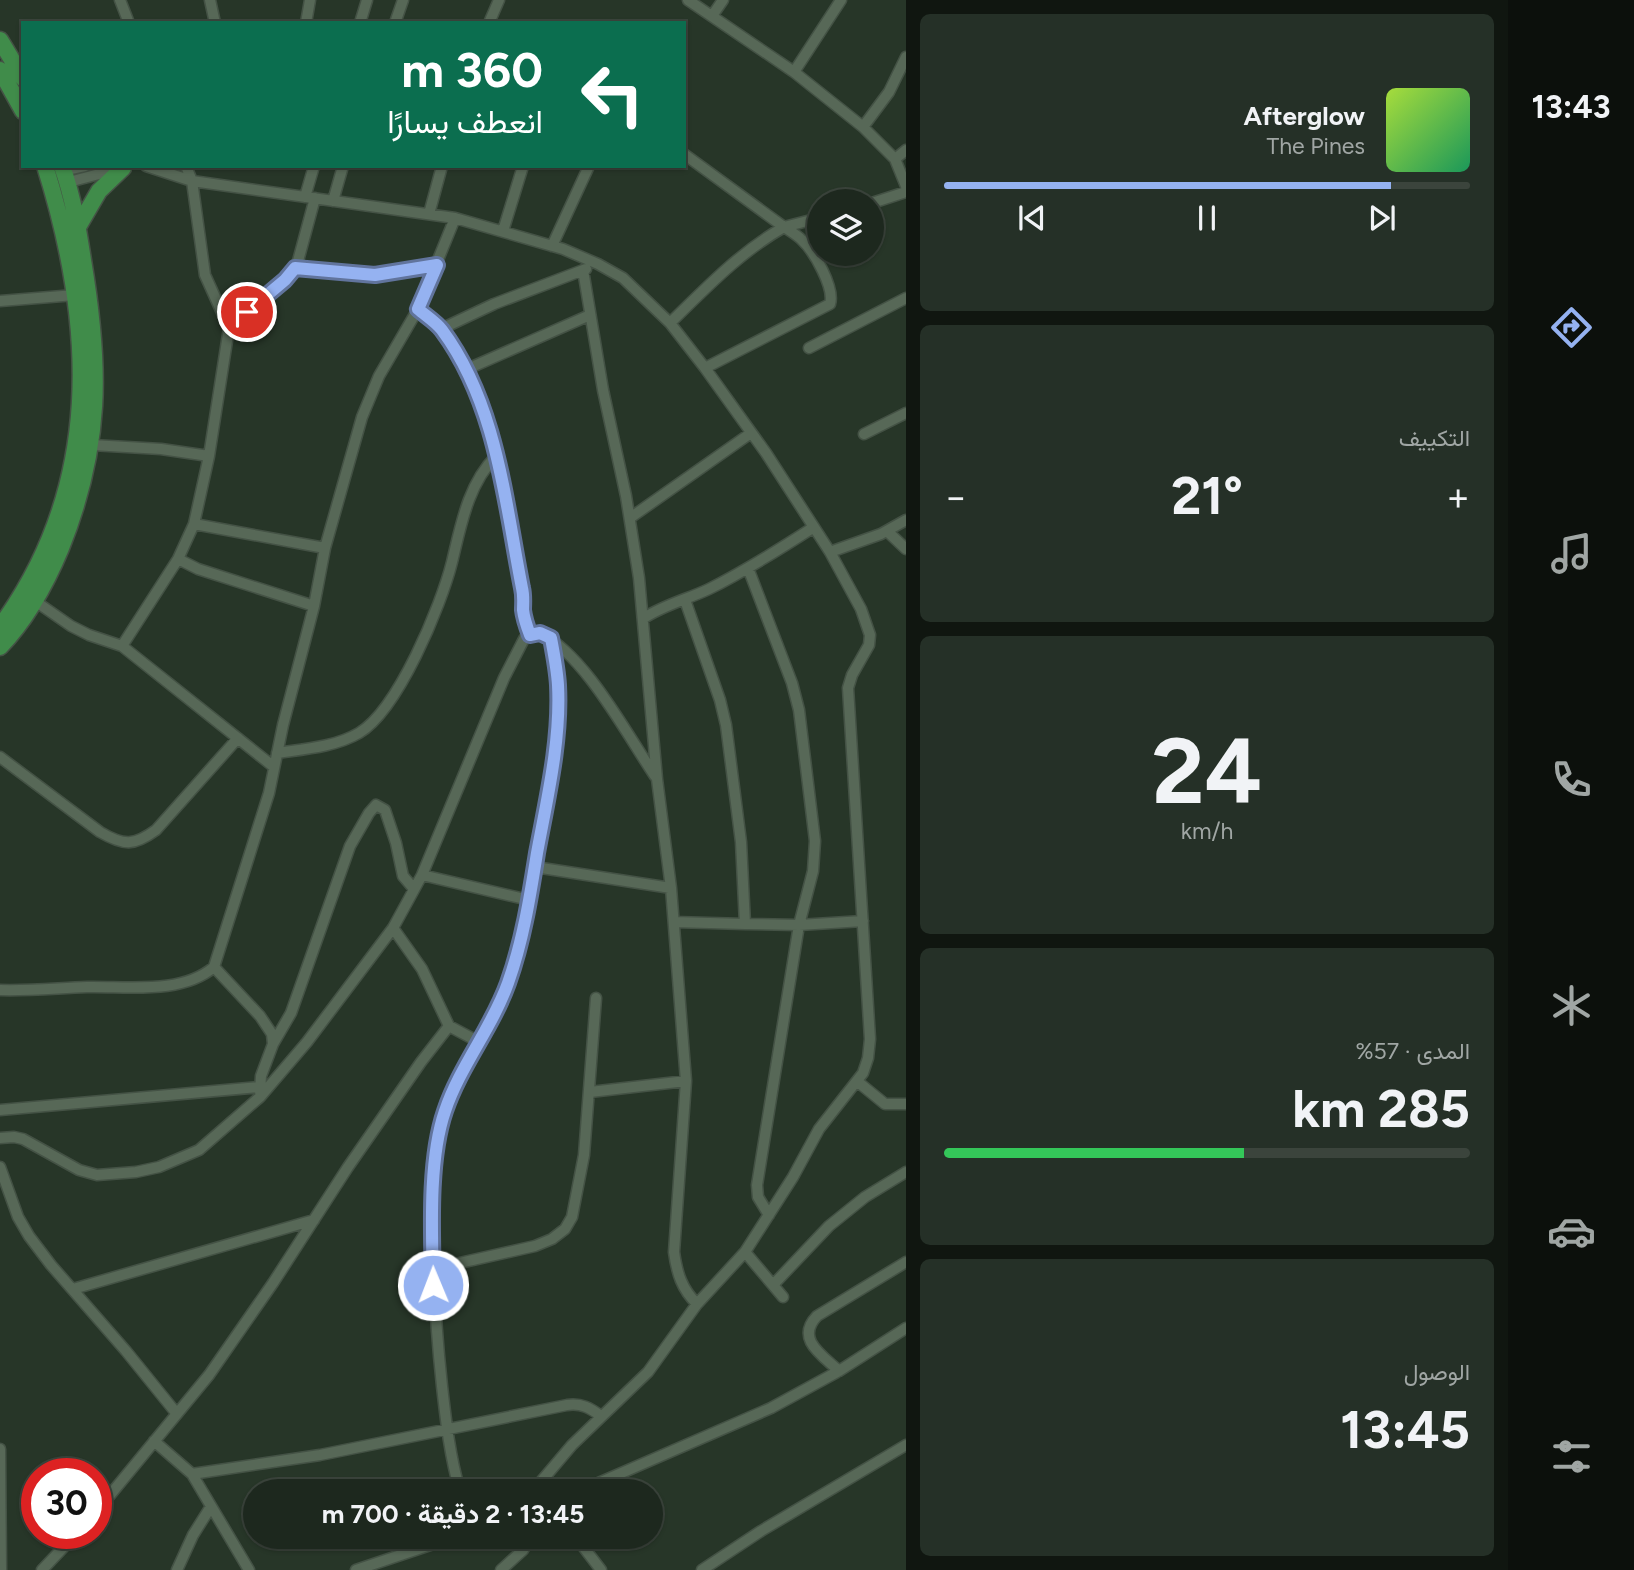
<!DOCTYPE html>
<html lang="ar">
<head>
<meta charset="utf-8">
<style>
  :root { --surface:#1d281e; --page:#253027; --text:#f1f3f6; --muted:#a0a6a4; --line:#3b443c; --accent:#95b2f1 }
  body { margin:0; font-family:Figtree,Vazirmatn,sans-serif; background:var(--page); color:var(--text); direction:rtl; height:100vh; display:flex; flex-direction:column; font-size:26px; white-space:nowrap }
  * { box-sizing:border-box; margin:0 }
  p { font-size:23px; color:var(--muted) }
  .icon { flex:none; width:38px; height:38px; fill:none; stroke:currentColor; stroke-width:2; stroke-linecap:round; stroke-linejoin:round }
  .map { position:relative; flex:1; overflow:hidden; direction:ltr }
  .details { display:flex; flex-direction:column; gap:14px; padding:14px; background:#101610; width:602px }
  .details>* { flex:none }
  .banner { position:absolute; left:21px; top:21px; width:665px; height:147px; border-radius:0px; box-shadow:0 2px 5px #0004,0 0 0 2px var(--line); direction:rtl; background:#0b6e4f; color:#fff; overflow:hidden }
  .fabs { position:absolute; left:807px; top:189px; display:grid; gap:14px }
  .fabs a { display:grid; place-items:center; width:77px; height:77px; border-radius:50%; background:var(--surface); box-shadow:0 2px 5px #0004,0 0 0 2px var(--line); font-size:35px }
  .speed { position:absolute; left:21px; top:1458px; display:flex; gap:14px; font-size:35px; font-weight:700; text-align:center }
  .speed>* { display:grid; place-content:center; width:91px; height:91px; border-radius:50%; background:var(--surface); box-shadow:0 2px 5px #0004,0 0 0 2px var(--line); line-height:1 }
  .speed .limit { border:10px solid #d22; background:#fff; color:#111 }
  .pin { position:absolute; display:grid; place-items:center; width:60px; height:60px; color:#fff; margin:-30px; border:4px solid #fff; border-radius:50%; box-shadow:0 2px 7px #0007 }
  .me { position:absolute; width:77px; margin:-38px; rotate:359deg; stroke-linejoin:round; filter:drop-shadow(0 0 5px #0008) }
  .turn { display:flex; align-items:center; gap:24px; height:147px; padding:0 28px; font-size:32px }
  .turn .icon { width:91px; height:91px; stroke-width:2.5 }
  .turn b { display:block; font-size:49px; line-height:60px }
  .big { font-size:52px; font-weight:700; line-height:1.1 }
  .details .tile { flex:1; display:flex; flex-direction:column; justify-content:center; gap:10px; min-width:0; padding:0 24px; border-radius:10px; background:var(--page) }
  .details .dial { align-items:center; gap:0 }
  .dial b { font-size:91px; line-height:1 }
  .song { display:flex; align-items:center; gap:21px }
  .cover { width:84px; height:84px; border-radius:10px; background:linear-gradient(135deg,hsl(80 70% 55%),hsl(150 70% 35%)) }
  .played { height:7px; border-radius:4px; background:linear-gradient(90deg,var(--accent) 85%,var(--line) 85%) }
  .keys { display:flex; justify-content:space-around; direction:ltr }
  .heat { display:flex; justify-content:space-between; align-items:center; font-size:38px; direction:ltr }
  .charge { height:10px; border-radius:5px; background:linear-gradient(90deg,#34c759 57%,var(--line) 0) }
  .trip { position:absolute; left:243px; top:1479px; width:420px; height:70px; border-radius:35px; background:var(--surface); box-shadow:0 2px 5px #0004,0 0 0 2px var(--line); font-weight:700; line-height:70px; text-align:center; direction:rtl }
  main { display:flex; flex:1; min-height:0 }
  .tab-bar { display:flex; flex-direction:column; width:126px; justify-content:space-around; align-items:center; background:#0c100c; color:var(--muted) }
  .tab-bar .icon { width:49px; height:49px }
  .tab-bar .active { color:var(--accent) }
  .tab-bar b { font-size:32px; color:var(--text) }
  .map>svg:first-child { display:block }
</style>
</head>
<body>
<main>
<nav class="tab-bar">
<b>13:43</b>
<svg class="icon active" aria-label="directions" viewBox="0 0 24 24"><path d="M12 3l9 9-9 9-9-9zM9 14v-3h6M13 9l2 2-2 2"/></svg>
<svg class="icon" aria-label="music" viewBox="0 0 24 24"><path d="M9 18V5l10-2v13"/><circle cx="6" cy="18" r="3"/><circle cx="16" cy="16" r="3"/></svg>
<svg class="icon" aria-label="phone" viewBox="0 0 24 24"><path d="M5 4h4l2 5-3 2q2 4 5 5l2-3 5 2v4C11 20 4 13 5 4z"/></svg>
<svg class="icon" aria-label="climate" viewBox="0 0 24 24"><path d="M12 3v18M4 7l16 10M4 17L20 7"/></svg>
<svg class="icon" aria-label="car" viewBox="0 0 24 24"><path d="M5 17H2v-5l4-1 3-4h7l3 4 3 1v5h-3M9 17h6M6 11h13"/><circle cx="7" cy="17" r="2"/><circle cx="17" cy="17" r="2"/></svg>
<svg class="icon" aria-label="filters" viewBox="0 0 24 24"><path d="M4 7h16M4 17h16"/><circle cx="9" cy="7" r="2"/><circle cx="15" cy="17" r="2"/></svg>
</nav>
<section class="details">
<div class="tile">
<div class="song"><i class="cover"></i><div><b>Afterglow</b><p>The Pines</p></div></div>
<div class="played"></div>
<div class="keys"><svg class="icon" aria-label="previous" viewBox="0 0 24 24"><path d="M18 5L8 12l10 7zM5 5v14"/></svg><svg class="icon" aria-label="pause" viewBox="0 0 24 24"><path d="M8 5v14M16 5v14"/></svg><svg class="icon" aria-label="next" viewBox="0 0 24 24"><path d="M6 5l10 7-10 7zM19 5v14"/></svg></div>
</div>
<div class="tile"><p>التكييف</p>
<div class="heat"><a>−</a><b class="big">21°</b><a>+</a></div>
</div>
<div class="tile dial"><b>24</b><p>km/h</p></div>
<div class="tile"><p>المدى · 57%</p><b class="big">285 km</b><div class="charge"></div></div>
<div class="tile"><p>الوصول</p><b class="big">13:45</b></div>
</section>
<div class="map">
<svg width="906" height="1570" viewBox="0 0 906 1570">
  <rect width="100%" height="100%" fill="#273628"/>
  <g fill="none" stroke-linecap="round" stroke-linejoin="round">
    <g stroke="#445245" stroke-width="13">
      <path id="street" d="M120,0L129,23
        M210,0L215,23
        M688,0L794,72L863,127L895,159L906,186
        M712,16L723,0
        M306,23L310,0
        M360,23L367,0
        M395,23L403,0
        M489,23L499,0
        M794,72L841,0
        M863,127L889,92L906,57
        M684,154L784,227L819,218
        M895,159L906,150
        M146,166L192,181L455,218L563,249L598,264L623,278L670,323L705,368L766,453L830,552L861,609L870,635L869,645L852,675L848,688L870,1039L868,1058L863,1073L819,1129L793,1177L745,1252L697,1304L648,1372L572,1445L533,1491
        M61,171L85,166
        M65,183L118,169
        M305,197L314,166
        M333,201L343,166
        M872,203L906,192
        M429,214L442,166
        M503,231L523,166
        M552,246L589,166
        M295,268L375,275L437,265
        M583,270L603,390L626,496L639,578L657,779L671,888L686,1081L674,1252C677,1274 682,1289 697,1304
        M0,301L75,295
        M670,323C706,288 740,252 784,227C790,231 797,235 802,240C814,251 835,288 830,304L705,368
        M229,328L292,272L298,261L315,198
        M441,329L494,304L586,269
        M809,348L906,298
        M465,370L590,315
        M864,434L906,413
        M92,445L161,449L209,456
        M630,518L751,433
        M194,524L325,548
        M887,531L906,549
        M830,552L881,534L906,520
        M178,559L198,569L314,606
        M748,568L792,683L799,710L815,841L813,871L799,925L757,1185L758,1197L769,1215
        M685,600L720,700L726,725L741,842L745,924L799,925L863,921
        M35,601L71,626L89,635L122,646L274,767
        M644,618C664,605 688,599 709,589C745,571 780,549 814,527
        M530,635L540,633C585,655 626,733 655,776
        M122,646L178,559L194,524L209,456L229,328L205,275L192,181L186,166
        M277,753C305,749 335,747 359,733C398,710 441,606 452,562C461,525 468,484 496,456
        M0,757L100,832C124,846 134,846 156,830L238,738
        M535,867L671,888
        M422,875L529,900
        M674,922L745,924
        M393,928L422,969L449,1026L479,1042
        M214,967L260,1016L272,1034L273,1044L261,1076L260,1092
        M0,990C29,991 58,988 87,987C127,986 181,995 214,967L269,793L283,725L314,606L325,548L362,417L379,376L418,309L455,218
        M273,1044L291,1013L350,846L369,813L376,805L385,810L396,843L403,876L414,889
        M858,1082L885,1104H906
        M590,1092L686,1081
        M0,1110L260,1087
        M0,1138L14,1137L23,1139L79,1170L97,1175L136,1172L159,1167L199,1150L260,1097L307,1042L393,928L422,875L504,678L524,639L530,635C527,627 524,618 523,610C522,603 524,596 522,588C506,502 497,403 442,331C436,322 426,316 418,309
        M0,1167L18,1217L29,1236L51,1265L126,1351L177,1414
        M745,1252L783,1297
        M433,1269L535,1246L552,1239L565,1229L572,1217L584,1155L596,998
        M773,1285L829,1226L865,1197L906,1172
        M73,1289L314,1220
        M839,1371C822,1355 795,1339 817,1316L906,1262
        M154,1441L192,1474L249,1570
        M0,1449L1,1570
        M192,1474L320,1455L567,1405C582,1403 590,1408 601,1416
        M460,1491C450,1457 446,1422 442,1386C436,1331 433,1278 433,1222C434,1185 433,1147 445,1112C457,1074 482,1044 498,1008C519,959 528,906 537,854C551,779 564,714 551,638
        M580,1491L771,1408L839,1371L906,1328
        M96,1512L209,1375L273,1283L348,1167L421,1062L449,1026
        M575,1536L601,1570
        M42,1570L77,1533
        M177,1570L193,1535L210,1508
        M356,1570L457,1536
        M501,1570L523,1550L531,1536
        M702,1570L761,1531L906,1445"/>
    </g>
    <g stroke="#445245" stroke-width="19">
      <path id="primary" d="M0,40L23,78
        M0,70L23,111
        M78,227L99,191L123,168
        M0,627C103,486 95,326 45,166
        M0,647C27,619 46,584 61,548C102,446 101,367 83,260C78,228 73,197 62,166"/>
    </g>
    <use href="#street" stroke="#576857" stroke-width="10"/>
    <use href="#primary" stroke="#408c4a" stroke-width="16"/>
  </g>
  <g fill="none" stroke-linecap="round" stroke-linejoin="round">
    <g stroke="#61749d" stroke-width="18">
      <path id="route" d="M247,312L285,280L295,268L375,275L437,265L418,309C426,316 436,322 442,330C497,404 505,502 522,588C524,596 523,603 523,610C524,619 527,627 530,635L540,633L551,638C554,654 557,669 558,685C561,741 547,799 537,853C530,897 523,941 508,983C492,1028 460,1066 445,1111C428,1160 432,1234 433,1285"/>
    </g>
    <use href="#route" stroke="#95b2f1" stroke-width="12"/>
  </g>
</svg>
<div class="fabs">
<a><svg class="icon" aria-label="layers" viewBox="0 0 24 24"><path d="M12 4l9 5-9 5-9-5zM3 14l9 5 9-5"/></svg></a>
</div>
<div class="speed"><div class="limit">30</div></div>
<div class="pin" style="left:247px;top:312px;background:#d93025"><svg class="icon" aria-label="arrive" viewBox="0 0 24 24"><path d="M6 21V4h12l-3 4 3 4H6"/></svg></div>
<svg class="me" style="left:433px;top:1285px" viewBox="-20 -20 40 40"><circle r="17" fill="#95b2f1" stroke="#fff" stroke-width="3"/><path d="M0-11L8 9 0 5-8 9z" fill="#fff"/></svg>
<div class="trip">13:45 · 2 دقيقة · 700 m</div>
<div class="banner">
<div class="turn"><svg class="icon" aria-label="left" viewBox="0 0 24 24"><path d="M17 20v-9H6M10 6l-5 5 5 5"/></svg><div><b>360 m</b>انعطف يسارًا</div></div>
</div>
</div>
</main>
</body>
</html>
